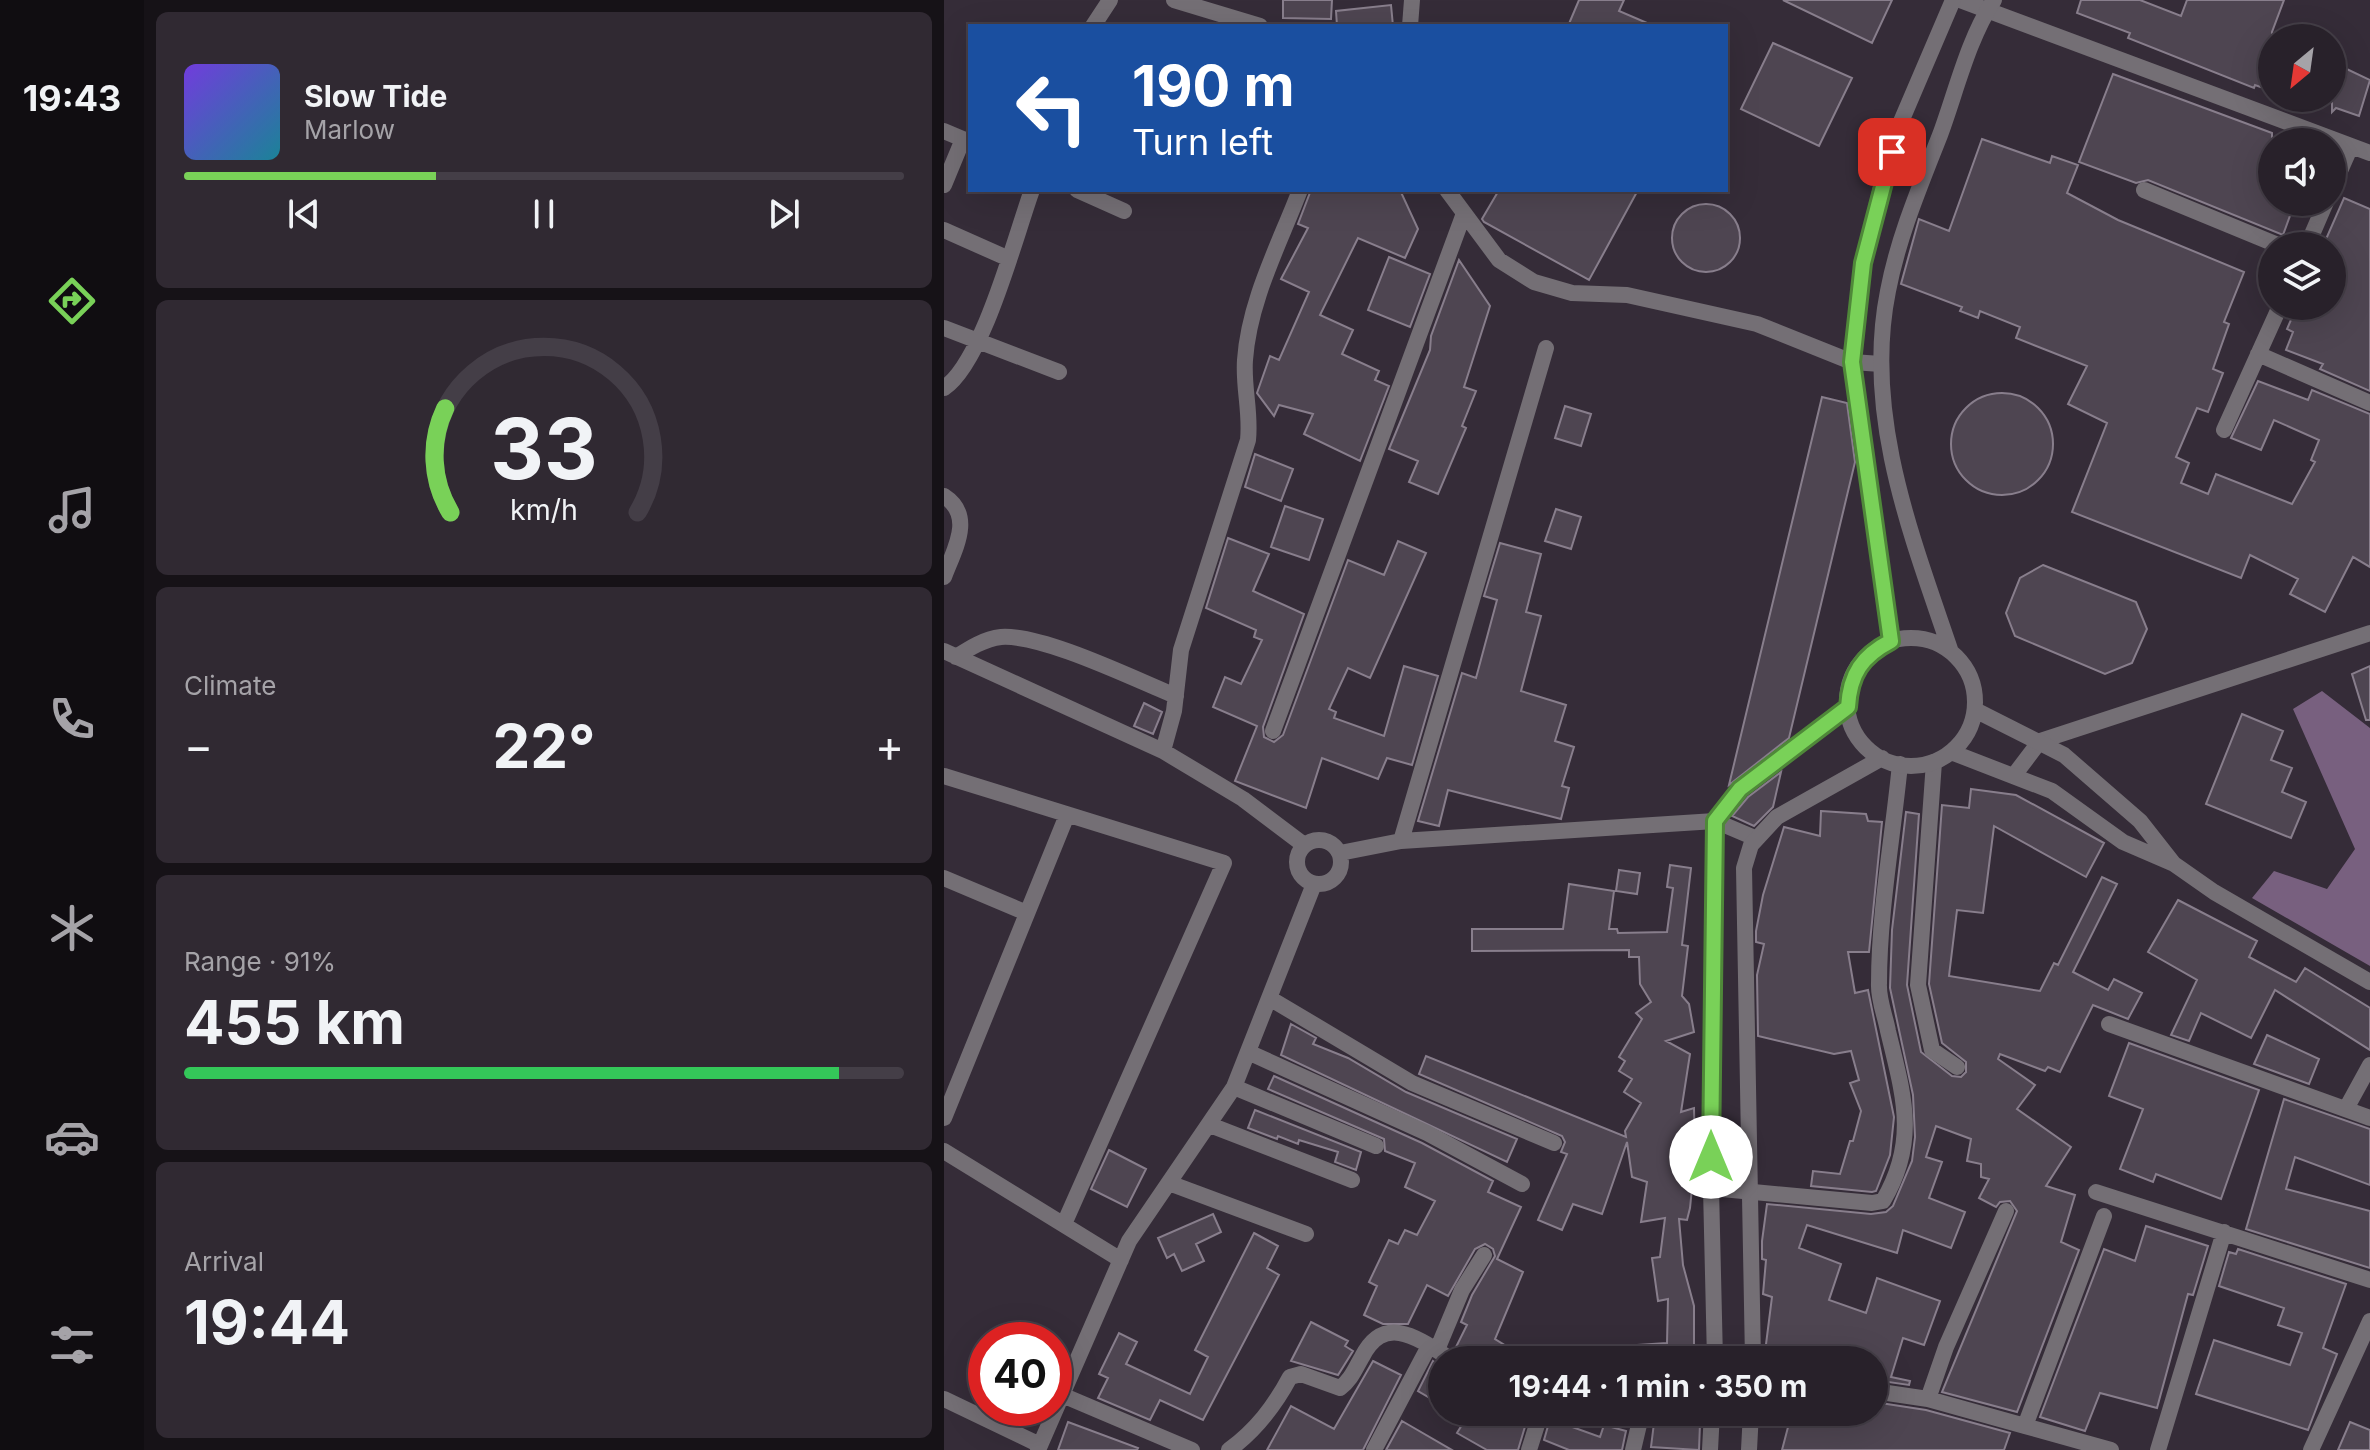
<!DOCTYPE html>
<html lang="en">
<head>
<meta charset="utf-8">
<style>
  :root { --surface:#28212a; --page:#302932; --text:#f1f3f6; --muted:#a5a3a8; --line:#443e47; --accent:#79d158 }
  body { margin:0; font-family:Inter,sans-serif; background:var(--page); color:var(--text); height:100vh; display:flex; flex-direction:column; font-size:30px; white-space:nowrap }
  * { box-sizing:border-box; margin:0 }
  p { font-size:26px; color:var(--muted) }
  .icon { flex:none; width:44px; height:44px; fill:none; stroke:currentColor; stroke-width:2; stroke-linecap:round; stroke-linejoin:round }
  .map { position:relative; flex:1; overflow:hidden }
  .sheet { display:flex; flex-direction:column; gap:12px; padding:12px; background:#161217; width:800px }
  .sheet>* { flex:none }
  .guide { position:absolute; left:24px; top:24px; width:760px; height:168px; border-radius:0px; box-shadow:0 8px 32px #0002,0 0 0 2px var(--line); background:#1a4fa0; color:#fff; overflow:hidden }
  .needle { width:52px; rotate:209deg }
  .tools { position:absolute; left:1314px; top:24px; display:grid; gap:16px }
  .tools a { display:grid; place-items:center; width:88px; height:88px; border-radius:50%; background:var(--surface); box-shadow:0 8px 32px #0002,0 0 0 2px var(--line); font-size:40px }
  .speed { position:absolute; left:24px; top:1322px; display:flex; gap:16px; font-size:40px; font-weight:700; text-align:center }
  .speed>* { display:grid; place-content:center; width:104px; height:104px; border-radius:50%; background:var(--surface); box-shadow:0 8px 32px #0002,0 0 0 2px var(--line); line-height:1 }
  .speed .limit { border:12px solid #d22; background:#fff; color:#111 }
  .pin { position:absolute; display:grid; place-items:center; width:68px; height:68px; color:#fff; margin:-34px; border-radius:16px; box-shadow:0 4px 12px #0006 }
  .me { position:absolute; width:88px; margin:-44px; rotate:0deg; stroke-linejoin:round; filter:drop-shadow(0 0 6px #0008) }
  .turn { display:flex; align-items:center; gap:28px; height:168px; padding:0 32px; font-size:36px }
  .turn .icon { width:104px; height:104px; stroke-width:2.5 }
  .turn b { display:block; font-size:56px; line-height:68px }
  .big { font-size:60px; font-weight:700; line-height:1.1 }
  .sheet .card { flex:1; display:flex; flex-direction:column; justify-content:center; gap:12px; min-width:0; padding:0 28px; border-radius:12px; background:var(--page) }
  .sheet .dial { align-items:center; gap:0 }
  .dial svg { height:208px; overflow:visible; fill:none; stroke:var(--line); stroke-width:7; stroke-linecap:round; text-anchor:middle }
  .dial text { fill:var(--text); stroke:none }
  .song { display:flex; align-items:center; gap:24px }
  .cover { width:96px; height:96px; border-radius:12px; background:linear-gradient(135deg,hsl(260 70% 55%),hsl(190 70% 35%)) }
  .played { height:8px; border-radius:4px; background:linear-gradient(90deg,var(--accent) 35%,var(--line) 35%) }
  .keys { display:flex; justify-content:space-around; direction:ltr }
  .heat { display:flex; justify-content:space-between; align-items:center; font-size:44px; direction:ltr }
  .charge { height:12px; border-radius:6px; background:linear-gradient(90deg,#34c759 91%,var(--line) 0) }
  .trip { position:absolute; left:484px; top:1346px; width:460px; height:80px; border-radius:40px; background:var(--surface); box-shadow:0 8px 32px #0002,0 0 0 2px var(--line); font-weight:700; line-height:80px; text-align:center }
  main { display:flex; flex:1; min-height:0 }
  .tabs { display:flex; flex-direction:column; width:144px; justify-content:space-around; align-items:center; background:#100d11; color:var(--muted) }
  .tabs .icon { width:56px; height:56px }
  .tabs .on { color:var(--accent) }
  .tabs b { font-size:36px; color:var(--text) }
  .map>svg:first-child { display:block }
</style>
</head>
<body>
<main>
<nav class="tabs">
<b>19:43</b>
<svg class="icon on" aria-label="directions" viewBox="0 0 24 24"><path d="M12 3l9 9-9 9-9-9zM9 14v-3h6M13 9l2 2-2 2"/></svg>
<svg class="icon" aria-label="music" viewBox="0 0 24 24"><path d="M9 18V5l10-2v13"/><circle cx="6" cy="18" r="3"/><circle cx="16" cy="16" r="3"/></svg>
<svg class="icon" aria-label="phone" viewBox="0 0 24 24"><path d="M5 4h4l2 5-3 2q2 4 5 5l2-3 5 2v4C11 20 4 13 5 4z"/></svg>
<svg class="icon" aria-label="climate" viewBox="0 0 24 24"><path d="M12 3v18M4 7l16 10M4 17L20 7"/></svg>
<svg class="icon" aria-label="car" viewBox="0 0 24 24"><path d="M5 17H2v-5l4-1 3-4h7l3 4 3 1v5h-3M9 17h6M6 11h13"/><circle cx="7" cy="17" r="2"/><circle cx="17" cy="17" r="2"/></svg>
<svg class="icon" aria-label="filters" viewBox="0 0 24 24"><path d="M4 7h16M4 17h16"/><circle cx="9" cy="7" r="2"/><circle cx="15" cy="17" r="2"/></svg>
</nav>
<section class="sheet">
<div class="card">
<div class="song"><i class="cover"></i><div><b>Slow Tide</b><p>Marlow</p></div></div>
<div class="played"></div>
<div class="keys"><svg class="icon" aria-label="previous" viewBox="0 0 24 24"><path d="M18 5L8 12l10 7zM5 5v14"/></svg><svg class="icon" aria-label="pause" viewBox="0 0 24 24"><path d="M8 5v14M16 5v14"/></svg><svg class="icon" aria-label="next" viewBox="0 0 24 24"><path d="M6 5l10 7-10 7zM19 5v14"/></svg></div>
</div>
<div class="card dial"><svg viewBox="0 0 100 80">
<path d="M14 69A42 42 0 1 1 86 69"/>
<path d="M14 69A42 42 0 0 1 12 29" stroke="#79d158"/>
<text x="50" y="56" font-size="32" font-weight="700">33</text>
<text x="50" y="72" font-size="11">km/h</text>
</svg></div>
<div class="card"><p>Climate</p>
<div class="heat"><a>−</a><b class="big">22°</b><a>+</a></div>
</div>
<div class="card"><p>Range · 91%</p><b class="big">455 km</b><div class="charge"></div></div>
<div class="card"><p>Arrival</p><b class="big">19:44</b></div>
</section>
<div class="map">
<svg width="1426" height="1450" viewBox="0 0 1426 1450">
  <rect width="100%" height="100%" fill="#352c38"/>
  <path fill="#78607f" d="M1378,691L1426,728V966L1308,898L1330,871L1383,889L1411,849L1349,709Z"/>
  <path fill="#4e4551" stroke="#887e8c" stroke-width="2" d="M339,0H388L387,19L339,18Z
    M635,0H680L675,11L710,26H624Z
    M839,0H948L928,43Z
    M1137,0H1196L1237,16L1243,0H1340L1328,32V91L1311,85L1310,88L1184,38L1186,33L1133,13Z
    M447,5L449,26H393L392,11Z
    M829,43L908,78L875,146L797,109Z
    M1388,62L1426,80L1415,116L1392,108L1388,112Z
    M1169,74L1328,133V202H1351L1339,235L1204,180L1192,183L1135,162Z
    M1038,139L1106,163L1108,156L1134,165L1123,193L1174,220L1300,272L1280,322L1285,324L1269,369L1279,373L1264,412L1253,408L1232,457L1245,463L1237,483L1264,494L1272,474L1348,504L1371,462L1367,460L1375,440L1330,420L1317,450L1287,438L1314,381L1364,400L1368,390L1426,414V567L1409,557L1381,612L1346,594L1354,579L1306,555L1297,578L1128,512L1163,423L1124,404L1143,366L1072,338L1076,327L1036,311L1034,318L1016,311L1018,307L957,284L975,219L1005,231Z
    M367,190H456L474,229L461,258L414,238L376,315L409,330L398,354L435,371L431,380L445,386L416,461L360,434L369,414L335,405L330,416L313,393L326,356L335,360L365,292L337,279L364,228L354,224Z
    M555,190H694L645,280L540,222L538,219Z
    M1400,198L1426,209V391L1376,369L1379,364L1342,350L1349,332L1343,329L1353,306H1388V246H1379Z
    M728 238a34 34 0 1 1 68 0a34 34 0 1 1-68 0Z
    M445,257L486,274L466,327L424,310Z
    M515,260L546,306L520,387L532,391L518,426L522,428L494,494L465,482L474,461L445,449L486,350L487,336Z
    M1007 444a51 51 0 1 1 102 0a51 51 0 1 1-102 0Z
    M878,397L903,403L911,462L845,738L785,785Z
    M621,406L647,414L637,446L611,438Z
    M311,454L349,469L337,501L301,487Z
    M341,506L379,519L365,560L327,547Z
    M612,509L637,517L627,549L601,541Z
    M284,538L325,554L309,591L360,614L319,727L320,737L330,742L339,735L404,560L440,575L454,541L482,553L426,678L404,668L385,709L392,712L390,718L440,736L460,666L494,676L468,765L443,758L434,779L378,758L362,808L291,781L313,726L269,707L281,677L297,684L318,640L310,637L312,630L262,608Z
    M556,543L597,554L582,612L597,616L577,691L622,705L611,741L630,747L618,786L625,788L617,819L504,790L495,826L474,821L518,673L532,678L553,600L540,596Z
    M1099,565L1192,602L1203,629L1188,663L1161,674L1071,636L1062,613L1076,578Z
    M1426,666V720H1422L1408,674Z
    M200,703L218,712L209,734L190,726Z
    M1298,714L1339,731L1327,760L1348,768L1338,792L1362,802L1347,838L1262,804Z
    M837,772L829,807L810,826L788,816L804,797Z
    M1027,789L1072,795L1160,843L1142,877L1050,826L1039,913L1013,910L1005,976L1096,991L1110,963L1114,965L1158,877L1173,884L1129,972L1164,990L1170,979L1198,993L1184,1019L1149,1005L1116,1072L1104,1067L1101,1071L1056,1054L1054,1059L1091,1085L1073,1109L1127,1147L1102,1186L1131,1195L1117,1242L1135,1250L1073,1412L998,1392L1073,1211L1066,1201L1056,1202L1052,1207L1035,1198L1045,1179L1037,1177V1164L1023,1161L1027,1139L992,1126L982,1157L998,1162L985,1198L1021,1212L1007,1248L959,1230L953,1253L863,1225L855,1248L897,1264L885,1300L922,1313L933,1278L996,1301L980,1345L959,1338L947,1377L966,1381L965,1385L930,1380V1360H912L894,1351L892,1360H820L828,1297L819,1294L822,1260L818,1259V1241L823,1204L927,1214L942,1212L949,1206L968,1161L971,1137L969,1095L946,988L948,930L962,812L975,814L963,985L977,1052L1008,1076L1017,1077L1022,1072V1062L998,1043L985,984L998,805L1025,808Z
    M877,811L922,814L924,821L938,822L925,952H904L911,993L924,990L950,1117L946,1155L932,1191L928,1192L867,1186L869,1171L896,1174L906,1141H909L917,1111L906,1083L915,1080L907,1051L890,1054L814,1036L813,975L820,944L812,942V931L819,895L840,827L876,836Z
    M726,865L747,868L738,945L744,946L738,996L745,1004L750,1032L722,1041L746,1054L737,1112L750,1108L751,1158L746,1208L743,1220L735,1219L739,1265L750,1306V1360H665L664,1347L723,1343L724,1299L714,1301L708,1258L716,1257L721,1218L697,1222L703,1182L688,1177L683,1142L658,1214L629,1204L618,1230L594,1220L623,1154L617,1152L621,1142L618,1136L475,1074L482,1056L682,1137L681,1131L697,1103L680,1092L688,1079L675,1071L681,1061L675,1057L698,1019L692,1013L707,1002L696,984L695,957H685V950L528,951V929H619L625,884L670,891L665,929H673L674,933L723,932L729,888L723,887Z
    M675,870L696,873L693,894L672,891Z
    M1234,900L1313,941L1305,957L1352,982L1361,968L1426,1008V1050L1331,990L1307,1038L1257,1013L1245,1041L1227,1035L1253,980L1204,952Z
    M347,1024L372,1038L369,1044L404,1058L462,1092L573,1139L563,1162L337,1055Z
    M1323,1035L1375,1059L1365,1084L1310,1064Z
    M1185,1043L1315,1090L1277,1199L1212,1174L1209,1182L1176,1169L1199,1109L1165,1096Z
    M330,1076L478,1143L549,1181L544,1192L577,1207L553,1259L579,1272L551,1339L585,1360H532L511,1349L523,1325L517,1322L528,1295L551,1256L549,1249L541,1244L531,1249L504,1296L483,1285L464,1324H439L420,1315L433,1286L425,1282L445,1240L454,1244L461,1230L473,1235L491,1201L461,1187L471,1163L441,1151L440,1139L324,1089Z
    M1340,1099L1426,1129V1185L1351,1157L1342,1189L1426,1211V1268L1302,1229Z
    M311,1110L417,1152L412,1170L391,1162L394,1152L355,1140L354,1144L334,1136L333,1139L304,1128Z
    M165,1150L202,1169L183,1207L147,1189Z
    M269,1214L277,1232L252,1244L260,1261L238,1271L230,1254L223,1258L214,1238Z
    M1202,1226L1264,1246L1249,1295L1244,1294L1213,1408L1156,1393L1141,1431L1096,1417L1160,1249L1191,1261Z
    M310,1233L334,1246L323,1268L335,1275L259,1420L216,1400L206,1420L154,1398L164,1378L155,1374L175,1333L193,1342L182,1364L246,1394L264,1357L251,1350Z
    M1294,1249L1402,1284L1379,1348L1393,1354L1364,1430L1252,1394L1270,1340L1346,1365L1358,1333L1334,1325L1340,1308L1275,1286L1285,1252L1292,1254Z
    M367,1322L404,1341L401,1346L409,1351L394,1375L347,1361Z
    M429,1361L457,1375L419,1450H323L347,1406L390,1429Z
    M489,1361L498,1367V1405L474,1391Z
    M930,1402L982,1410L1066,1433L1060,1450H838L848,1412H930Z
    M526,1412H549L562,1420L565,1413L583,1420L574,1450H543L513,1433Z
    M606,1419L656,1437L660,1425L682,1431L678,1450H625L600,1440Z
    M458,1421L508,1450H442Z
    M124,1422L194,1448L193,1450H114Z
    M1406,1422L1426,1430V1450H1394Z
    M710,1423H756L755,1450L707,1447Z"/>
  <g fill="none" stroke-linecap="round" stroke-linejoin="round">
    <path stroke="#746f75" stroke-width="16" d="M230,0L316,26
      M1016,0L1426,153
      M149,26L166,0
      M466,26L468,0
      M0,131L26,142
      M0,185L19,139
      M1388,189L1407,146
      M133,190L180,211
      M503,190L555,260L590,282L628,293L683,295L813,324L908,362L937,364
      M1200,190L1336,246
      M0,230L63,258
      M1363,246L1382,202
      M0,328L115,372
      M1314,354L1426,403
      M0,388C39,362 71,237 88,190
      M1280,430L1336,306
      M0,496C31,516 10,550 0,577
      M0,651L219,751L299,799L360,845
      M12,657C26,648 40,639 57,637C99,634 190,679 232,696
      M329,731L519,216
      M219,751L230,711L237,650L304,440C307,412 299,387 301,360C305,301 335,245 356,190
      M990,762L974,985L988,1050L1013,1067
      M1071,774L1096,741L1426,633
      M0,776L280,863L120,1224
      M353 862a22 22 0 1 1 44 0a22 22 0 1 1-44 0Z
      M457,841L602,348
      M396,853L457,841L771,821L811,838
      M0,878L83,913
      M327,999L468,1083L610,1143
      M1165,1024L1426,1118
      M304,1052L483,1133L578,1184
      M290,1087L432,1146
      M1403,1107L1426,1065
      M0,1118L123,815
      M266,1125L408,1180
      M0,1151L177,1260
      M225,1183L362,1234
      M767,1188L928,1203L939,1201C975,1140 959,1094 944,1031C941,1015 934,999 935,983C935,912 949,836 956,764
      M1152,1192L1426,1280
      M493,1350L518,1290L540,1255
      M930,1391L984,1399L1081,1426L1160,1216
      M118,1395L248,1450
      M0,1399L96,1445
      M984,1399L1002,1347L1062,1211
      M686,1412H767
      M1081,1426L1167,1450
      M94,1450L185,1241L290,1087L370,884
      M285,1450C312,1430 330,1407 346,1377L357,1374L396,1388C407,1380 411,1369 418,1357C441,1312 475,1339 508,1360
      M430,1450L485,1346
      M585,1450L597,1412
      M689,1450L698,1412
      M1214,1450L1280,1232
      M1367,1450L1426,1321"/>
    <path stroke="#746f75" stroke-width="16" d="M903 702a64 64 0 1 1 128 0a64 64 0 1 1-128 0Z
      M947,641L908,362L919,263L939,179L956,124L1009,0
      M1007,652C968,537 919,415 944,291C954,238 976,186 996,135C1012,92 1024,39 1050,0
      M1031,710L1120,755L1196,821L1229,863
      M1007,752L1108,791L1179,842L1230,864L1270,892L1426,982
      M771,1360L767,1188L771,821L796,789L904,707
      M809,1360L800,868L807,845L833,817L938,758
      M766,1450L768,1412
      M805,1450L807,1412"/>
  </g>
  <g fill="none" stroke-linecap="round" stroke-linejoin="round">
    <g stroke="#4f8839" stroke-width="20">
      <path id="route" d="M767,1157L771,821L796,789L904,707C906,674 918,656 947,641L908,362L919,263L948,152"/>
    </g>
    <use href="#route" stroke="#79d158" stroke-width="14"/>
  </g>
</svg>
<div class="tools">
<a><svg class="needle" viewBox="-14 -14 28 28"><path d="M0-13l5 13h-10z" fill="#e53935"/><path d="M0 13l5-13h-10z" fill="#a5a3a8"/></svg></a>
<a><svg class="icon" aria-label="sound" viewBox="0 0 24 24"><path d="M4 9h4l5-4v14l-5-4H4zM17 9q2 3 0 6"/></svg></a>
<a><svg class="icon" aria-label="layers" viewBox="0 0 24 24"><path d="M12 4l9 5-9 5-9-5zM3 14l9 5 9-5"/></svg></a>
</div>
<div class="speed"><div class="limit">40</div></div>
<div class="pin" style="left:948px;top:152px;background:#d93025"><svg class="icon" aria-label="arrive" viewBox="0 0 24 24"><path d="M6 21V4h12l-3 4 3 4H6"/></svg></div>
<svg class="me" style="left:767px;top:1157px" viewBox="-20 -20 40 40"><circle r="19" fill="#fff"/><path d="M0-13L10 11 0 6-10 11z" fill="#79d158"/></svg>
<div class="trip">19:44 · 1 min · 350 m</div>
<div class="guide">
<div class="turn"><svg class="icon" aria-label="left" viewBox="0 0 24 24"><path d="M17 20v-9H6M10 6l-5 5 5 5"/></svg><div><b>190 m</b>Turn left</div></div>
</div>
</div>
</main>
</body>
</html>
